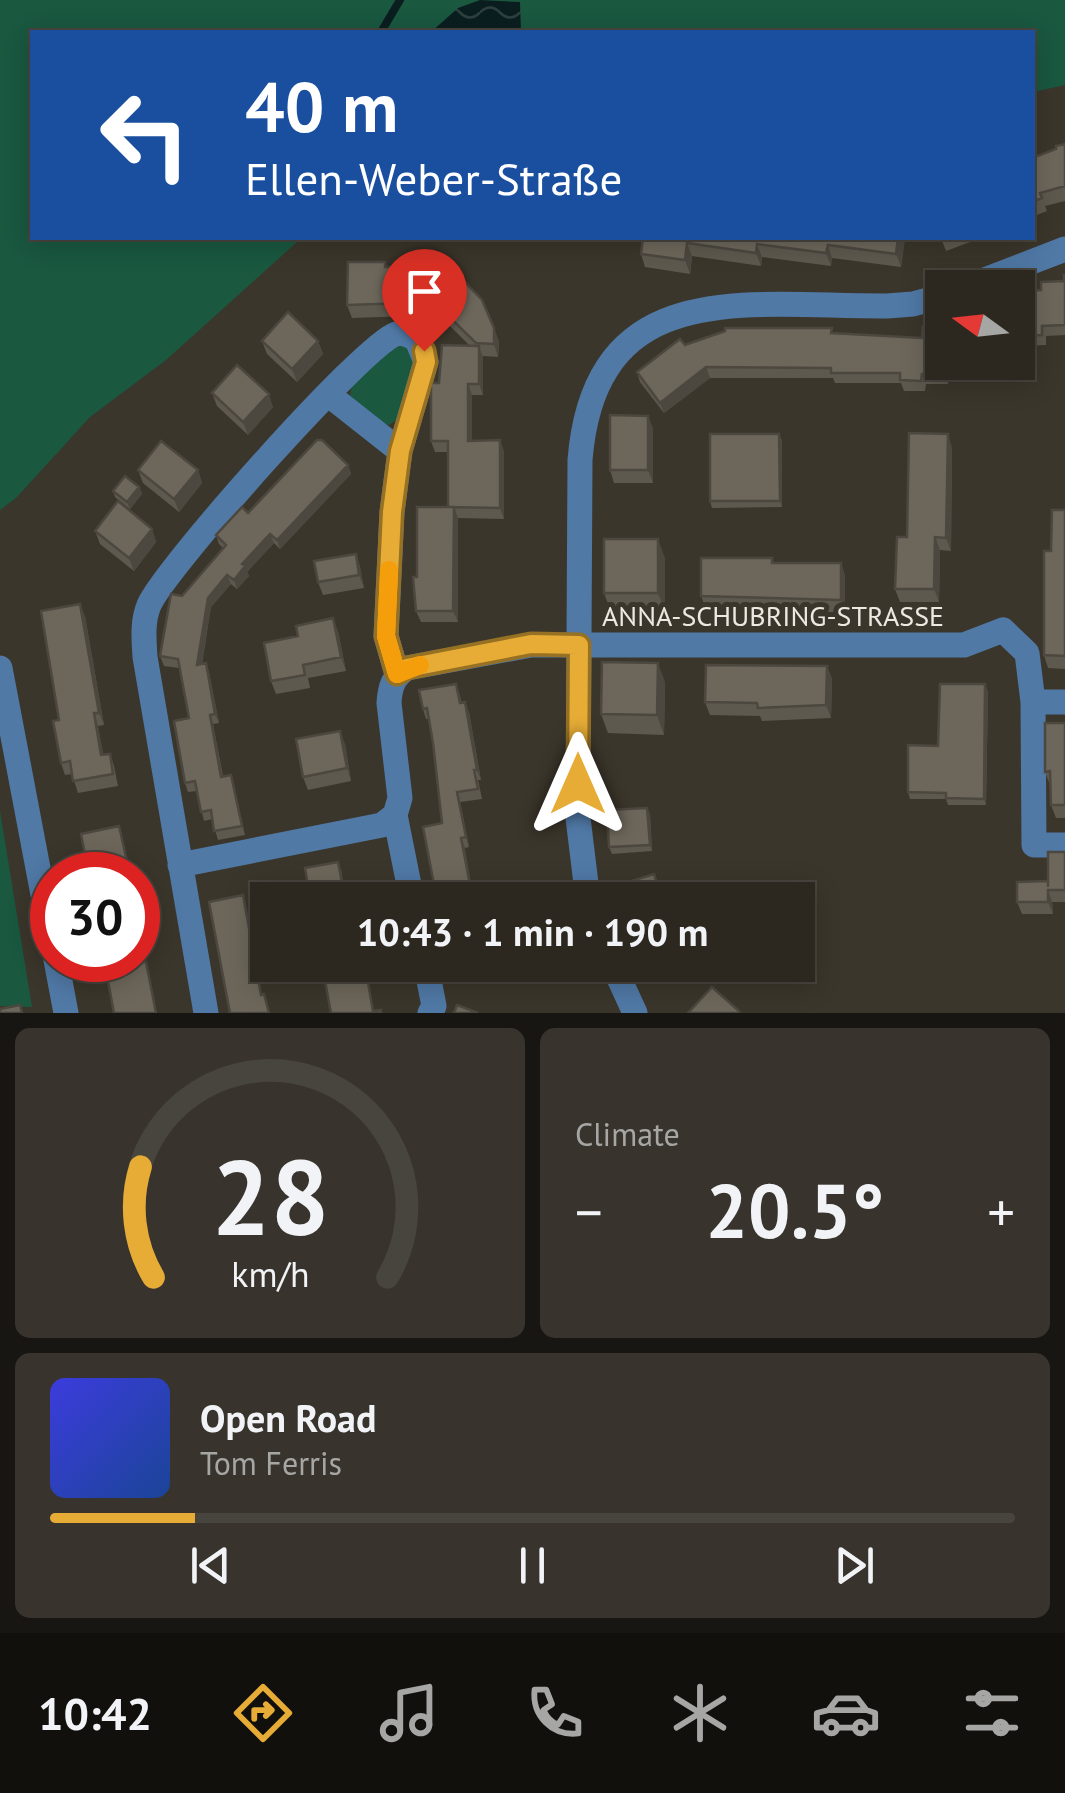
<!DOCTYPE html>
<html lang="en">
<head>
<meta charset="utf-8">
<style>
  :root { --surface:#2c2820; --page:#38342d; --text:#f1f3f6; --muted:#a6a6a5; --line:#48443e; --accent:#e6ac36 }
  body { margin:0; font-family:"PT Sans",sans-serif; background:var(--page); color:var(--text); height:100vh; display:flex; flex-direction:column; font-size:38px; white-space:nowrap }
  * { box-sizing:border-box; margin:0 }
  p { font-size:32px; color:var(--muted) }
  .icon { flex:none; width:55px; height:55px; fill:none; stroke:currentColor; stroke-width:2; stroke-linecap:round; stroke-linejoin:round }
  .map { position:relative; height:1013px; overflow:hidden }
  .sheet { display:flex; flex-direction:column; gap:15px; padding:15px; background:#181612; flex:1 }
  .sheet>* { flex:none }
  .hud { position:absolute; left:30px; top:30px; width:1005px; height:210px; border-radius:0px; box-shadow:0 5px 25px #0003,0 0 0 2px var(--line); background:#1a4fa0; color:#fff; overflow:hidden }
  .needle { width:65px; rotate:285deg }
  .fabs { position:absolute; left:925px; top:270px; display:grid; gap:20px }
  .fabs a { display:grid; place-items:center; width:110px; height:110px; border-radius:0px; background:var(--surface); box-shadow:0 5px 25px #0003,0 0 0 2px var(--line); font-size:50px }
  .speed { position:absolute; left:30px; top:852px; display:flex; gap:20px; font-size:50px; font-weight:700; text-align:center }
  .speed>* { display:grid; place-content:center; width:130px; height:130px; border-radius:50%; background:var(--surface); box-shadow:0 5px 25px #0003,0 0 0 2px var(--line); line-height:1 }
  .speed .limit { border:15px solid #d22; background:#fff; color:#111 }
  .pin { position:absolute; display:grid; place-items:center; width:85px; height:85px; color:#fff; margin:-102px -42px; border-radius:50% 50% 50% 0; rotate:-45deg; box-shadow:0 0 10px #0007 }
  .pin .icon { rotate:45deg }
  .me { position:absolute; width:110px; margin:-55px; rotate:0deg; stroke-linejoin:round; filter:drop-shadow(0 0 8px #0008) }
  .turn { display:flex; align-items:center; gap:35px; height:210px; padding:0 50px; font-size:45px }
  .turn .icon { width:130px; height:130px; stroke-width:2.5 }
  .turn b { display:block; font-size:70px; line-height:85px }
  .big { font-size:75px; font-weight:600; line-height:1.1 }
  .sheet .widget { flex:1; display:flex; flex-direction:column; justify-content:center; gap:15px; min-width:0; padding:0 35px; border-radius:15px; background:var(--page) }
  .sheet .dial { align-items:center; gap:0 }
  .dial svg { height:260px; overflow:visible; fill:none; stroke:var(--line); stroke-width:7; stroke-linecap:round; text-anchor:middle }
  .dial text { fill:var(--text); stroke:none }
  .song { display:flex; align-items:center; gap:30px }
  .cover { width:120px; height:120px; border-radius:15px; background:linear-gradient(135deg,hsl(240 70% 55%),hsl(220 70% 35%)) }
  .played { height:10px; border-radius:5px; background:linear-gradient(90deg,var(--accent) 15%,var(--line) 15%) }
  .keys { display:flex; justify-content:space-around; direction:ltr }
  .heat { display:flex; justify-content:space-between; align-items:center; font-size:55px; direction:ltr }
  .sheet .tiles { flex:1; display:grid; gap:15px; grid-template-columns:1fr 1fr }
  .widget:last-child { grid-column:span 2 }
  .trip { position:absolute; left:250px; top:882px; width:565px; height:100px; border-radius:0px; background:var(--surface); box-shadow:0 5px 25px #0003,0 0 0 2px var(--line); font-weight:600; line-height:100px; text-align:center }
  .tab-bar { display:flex; height:160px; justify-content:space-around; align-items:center; background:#12100d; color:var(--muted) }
  .tab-bar .icon { width:70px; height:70px }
  .tab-bar .current { color:var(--accent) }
  .tab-bar b { font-size:45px; color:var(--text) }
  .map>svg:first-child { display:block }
</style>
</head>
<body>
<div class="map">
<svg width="1065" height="1013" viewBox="0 0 1065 1013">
  <defs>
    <pattern id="water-waves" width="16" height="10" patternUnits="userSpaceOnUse" patternTransform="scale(2.5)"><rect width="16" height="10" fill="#0b1e1f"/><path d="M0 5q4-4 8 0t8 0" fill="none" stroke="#2f3f3f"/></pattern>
  </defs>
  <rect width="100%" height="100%" fill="#3b362b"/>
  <path fill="#1a5840" d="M0,0H1065V85L1033,92L1032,32H32V238H320L297,242L166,360L90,417L16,498L0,510Z
    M403,345L410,348L416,358L399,418L389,425L373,421L350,397L352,383L391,350Z
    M0,811L32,1007L0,1006Z"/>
  <path fill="url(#water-waves)" d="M480,0L520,2L521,32H431L458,8Z"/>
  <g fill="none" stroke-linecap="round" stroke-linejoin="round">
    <path stroke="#0b1e1f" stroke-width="8" d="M381,32L400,0"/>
    <path stroke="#5079a6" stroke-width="25" d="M964,288L1065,249
      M329,395L400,451
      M0,668L52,942
      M1033,702H1065
      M180,865L382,825L395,815
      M412,900L395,815L400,798L389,703C390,687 393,677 407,668L531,645H964L1003,630L1027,653L1033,702L1034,845H1065
      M588,900L578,818L580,460C595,273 750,307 887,306L913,304L942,296
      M56,960L66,1013
      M426,965L434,1006L430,1013
      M613,965L635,1013
      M206,1013L145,657C144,639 142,622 149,605C165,568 363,345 396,334C403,332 411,336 417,340L426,362L400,451L392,512L386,636L397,674"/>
  </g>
  <path fill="#5e594e" d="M1065,144V201L1045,206L1047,211L1032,217V158Z
    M643,238H905L901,267L832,258L831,266L762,257L761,266L692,256L690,274L645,267L641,254Z
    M941,238H981L946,251Z
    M385,262L386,267L499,341L498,357L483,356V395H472V441L504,451V519L458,518V622H421L416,611L417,577L448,507V452H435L431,441L439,383L470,346L439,315L352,318L347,305Z
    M1065,275V335L1046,336V345L1022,346V358H1018V303L1041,290L1064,281Z
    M833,333L942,362H1000V370H948V384H926L925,391H904L901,383H835L833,378H710L664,413L640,382L637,372L685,345Z
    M262,341H318L323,354L297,382L267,354Z
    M212,393L273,407L248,435L217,406Z
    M648,416L653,429V483H614L610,470Z
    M779,434L782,441V507L712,508L710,501Z
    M952,447L951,551L940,550L939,602H900L895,589L907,537Z
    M348,465L351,474L280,549L274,543L247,572L249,576L237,589L231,584L211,607L202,664L209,672L219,723L213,724L223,776L231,775L245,835L218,840L212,819L204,821L197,791L188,792L185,783L189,718L179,668L164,666L160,656L223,548L219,544L216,535L248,513Z
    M138,470H198L202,483L179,512L143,483Z
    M139,487L142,494L130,509L115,497L113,491Z
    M1065,510V669L1048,668L1044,655L1051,551Z
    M152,529L156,542L134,571L100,544L95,531Z
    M356,554L360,567L364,588L323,595L318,582Z
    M665,558V612H611L604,593Z
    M772,558L774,563H841L845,576V613L706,609L701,596Z
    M85,616L104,725L98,726L103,755L110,754L114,766L118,786L78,793L72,774L65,775L61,763L59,720Z
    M338,631L346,671L308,678L310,688L276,694L271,681Z
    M827,666L832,679L831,718L762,721L760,716L710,715L705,702Z
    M665,682L664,735L608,733L601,714Z
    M456,684L462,703L469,712L481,780H478L482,799L460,802L469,847L465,848L442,823L433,743L429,719H426L423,709Z
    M988,691L986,805H948L946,799H910L908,792L938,746Z
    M1065,723V818H1056L1051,805L1050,785L1045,772Z
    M345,744L351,781L308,790L303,777Z
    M647,808L650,814L652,851L612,854L609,847Z
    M1065,852V902H1052L1053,914H1022L1017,902L1048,881Z
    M305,868L341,869L346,900H311Z
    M487,965L489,976L454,984L450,974Z"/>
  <path fill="#4c4840" d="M898,238H905L901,267L896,254Z
    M687,243L692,256L690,274L685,260Z
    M757,244L762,257L761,266L756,253Z
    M828,245L832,258L831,266L826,253Z
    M494,328L499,341L498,357L494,344Z
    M1018,336L1022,346V358L1018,347Z
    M318,341L323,354L297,382L292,369Z
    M479,346L483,357V395L479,384Z
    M944,362L948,370V384L944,374Z
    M706,367L710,378L664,413L660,403Z
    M468,384L472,395V452L468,441Z
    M269,394L273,407L248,435L243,422Z
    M648,416L653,429V483L648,470Z
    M779,434L782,441V507L780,501Z
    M948,434L952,447L951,551L946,538Z
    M500,440L504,451V519L500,508Z
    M348,465L351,474L280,549L277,540Z
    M198,470L202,483L179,512L174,499Z
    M139,487L142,494L130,509L127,502Z
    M454,507L458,518V622L453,611Z
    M152,529L156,542L134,571L129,558Z
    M270,534L274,543L247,572L249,576L237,589L234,580L242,564Z
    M935,537L940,550L939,602L934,589Z
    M658,539L665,558V612L658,593Z
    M356,554L360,567L364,588L359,575Z
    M841,563L845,576V613L841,600Z
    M227,575L231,584L211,607L200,674L197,665L208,598Z
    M80,604L85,616L104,725L99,713Z
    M333,618L338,631L346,671L341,657Z
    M206,663L209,672L219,723L215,714Z
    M658,663L665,682L664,735L657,715Z
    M827,666L832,679L831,718L826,705Z
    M985,684L988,691L986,805L984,799Z
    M465,702L469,712L481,780L477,770Z
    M94,713L98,726L106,768L101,755Z
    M210,715L213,724L224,786L221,777Z
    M340,731L345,744L351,781L347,768Z
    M231,775L234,784L245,835L242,826Z
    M457,792L460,802L469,847L466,837Z
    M647,808L650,814L652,851L650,845Z
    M461,838L465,848L474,900H473Z
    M1048,890L1052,902L1053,914L1048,902Z
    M243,895L245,901L263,1002L261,995Z"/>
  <path fill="#6d675b" stroke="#4c4840" stroke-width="2.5" d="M1065,144V186L1040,193L1042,198L1032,202V158L1056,149V146Z
    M643,238H898L896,254L828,245L826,253L757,244L756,253L687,243L685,260L641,254Z
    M348,262H385V267L433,266L461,278L482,300L494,328V344L476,343L434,302L347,305Z
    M1064,275H1065V325L1042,326V335L1018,336V347V303L1019,291L1041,290V282L1064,281Z
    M288,312L318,341L292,369L262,341Z
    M923,327H942L944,374H922L921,381L900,380V373H831V368L706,367L660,403L637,372L680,339L685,345L725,331V328H832L831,333L922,338Z
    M442,345L479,346V384H468V441L500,440V508L448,507V441H431V383H439Z
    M237,365L269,394L243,422L212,393Z
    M610,415L648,416V470H610Z
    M909,433L948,434L946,538L935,537L934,589H895L897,537H907Z
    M710,434H779L780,501H710Z
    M317,440H322L348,465L277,540L270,534L242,564L245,566L234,580L227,575L208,598L197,665L206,663L215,714L210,715L221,777L231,775L242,826L214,831L211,810L201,812L195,781L185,783L174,721L189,718L178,659L160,656L171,594L182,596L226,545L216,535L242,507L248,513Z
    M161,441L198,470L174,499L138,470Z
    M125,476L139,487L127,502L113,491Z
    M118,501L152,529L129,558L95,531Z
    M417,507H454L453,611H416L413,577H417Z
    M1052,510H1065V656L1044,655V551H1051Z
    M604,539H658V593H604Z
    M356,554L359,575L318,582L314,561Z
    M701,558H772V563H841V600L701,596Z
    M80,604L99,713H94L101,755L110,754L113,774L73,781L70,761L61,763L53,721L59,720L41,611Z
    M333,618L341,657L303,665L305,675L271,681L264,643L298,636L296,626Z
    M602,662L658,663L657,715L601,714Z
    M706,665L827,666L826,705L758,708L757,703L705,702Z
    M456,684L460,703L465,702L477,770H474L478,789L457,792L466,837L461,838L473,900H437L423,827L442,823L433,743L427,708L423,709L419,690Z
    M940,684H985L984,799L946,798V793L908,792V745L938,746Z
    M1045,723H1065V805H1051L1050,771L1045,772Z
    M340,731L347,768L303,777L296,739Z
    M647,808L650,845L609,847L607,810Z
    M119,826L129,870L125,871V875H89L81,834Z
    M1048,852H1065V890H1048V902H1017V882L1048,881V887Z
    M338,862L344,893L310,899L305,868Z
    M654,874L662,900H622L618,885Z
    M243,895L261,995L264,994L269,1013H230L209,902Z
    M138,934L143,962H146L156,1013H114L104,960H138Z
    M322,965H365L373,1011L381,1010V1013H331Z
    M449,965H485V966L450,974Z
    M712,987L739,1011L738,1013H688Z
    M20,1005L22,1013H0V1009Z
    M457,1005L478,1013H454Z"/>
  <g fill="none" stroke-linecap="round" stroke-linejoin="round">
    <g stroke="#967023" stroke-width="25">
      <path id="route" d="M424,351L426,362L400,451L392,512L386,636L397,674L407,668L531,644L579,645L578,784"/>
    </g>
    <use href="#route" stroke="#e6ac36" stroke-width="18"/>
    <path stroke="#f59e0b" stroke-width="18" d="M389,570L386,636L397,674L420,665"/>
  </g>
  <g text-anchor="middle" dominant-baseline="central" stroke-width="10" stroke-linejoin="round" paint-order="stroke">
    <g font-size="28" fill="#ece9e2" stroke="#3b362b">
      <text x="773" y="615">ANNA-SCHUBRING-STRASSE</text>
    </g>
  </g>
</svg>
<div class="fabs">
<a><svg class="needle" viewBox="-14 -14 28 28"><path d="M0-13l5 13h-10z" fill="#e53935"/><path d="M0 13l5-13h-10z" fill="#a6a6a5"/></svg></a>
</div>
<div class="speed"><div class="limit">30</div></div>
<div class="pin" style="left:424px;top:351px;background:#d93025"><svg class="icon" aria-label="arrive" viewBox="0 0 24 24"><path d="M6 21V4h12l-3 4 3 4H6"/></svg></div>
<svg class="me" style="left:578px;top:784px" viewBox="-20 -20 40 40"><path d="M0-17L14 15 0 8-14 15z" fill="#e6ac36" stroke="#fff" stroke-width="4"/></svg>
<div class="trip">10:43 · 1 min · 190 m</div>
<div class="hud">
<div class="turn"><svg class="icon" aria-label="left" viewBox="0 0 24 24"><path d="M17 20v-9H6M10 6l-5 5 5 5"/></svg><div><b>40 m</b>Ellen-Weber-Straße</div></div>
</div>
</div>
<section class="sheet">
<div class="tiles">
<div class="widget dial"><svg viewBox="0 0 100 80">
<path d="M14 69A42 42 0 1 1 86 69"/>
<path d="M14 69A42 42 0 0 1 10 35" stroke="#e6ac36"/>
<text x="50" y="56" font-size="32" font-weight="700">28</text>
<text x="50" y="72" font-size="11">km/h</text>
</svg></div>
<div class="widget"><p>Climate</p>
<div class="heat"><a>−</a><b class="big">20.5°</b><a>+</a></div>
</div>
<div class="widget">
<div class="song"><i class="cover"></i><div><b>Open Road</b><p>Tom Ferris</p></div></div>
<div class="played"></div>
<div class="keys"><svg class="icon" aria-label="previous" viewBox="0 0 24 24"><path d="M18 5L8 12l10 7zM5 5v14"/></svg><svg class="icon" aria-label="pause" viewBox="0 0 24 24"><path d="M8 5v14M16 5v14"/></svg><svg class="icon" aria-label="next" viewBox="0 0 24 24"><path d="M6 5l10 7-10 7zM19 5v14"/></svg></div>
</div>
</div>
</section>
<nav class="tab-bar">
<b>10:42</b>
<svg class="icon current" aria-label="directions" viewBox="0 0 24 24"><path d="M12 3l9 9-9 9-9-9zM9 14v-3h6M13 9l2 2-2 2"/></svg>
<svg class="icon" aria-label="music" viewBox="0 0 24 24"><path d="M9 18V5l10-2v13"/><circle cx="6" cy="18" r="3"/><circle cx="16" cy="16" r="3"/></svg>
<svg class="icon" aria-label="phone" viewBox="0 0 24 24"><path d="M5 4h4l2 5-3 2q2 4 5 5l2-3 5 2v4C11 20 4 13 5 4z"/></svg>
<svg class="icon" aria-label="climate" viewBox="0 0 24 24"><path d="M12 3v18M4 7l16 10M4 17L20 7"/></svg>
<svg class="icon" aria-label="car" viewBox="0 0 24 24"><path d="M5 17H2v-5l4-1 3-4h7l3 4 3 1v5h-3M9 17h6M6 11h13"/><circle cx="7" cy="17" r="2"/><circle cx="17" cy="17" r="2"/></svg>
<svg class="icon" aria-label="filters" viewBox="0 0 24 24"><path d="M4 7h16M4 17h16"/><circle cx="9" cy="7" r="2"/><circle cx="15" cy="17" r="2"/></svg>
</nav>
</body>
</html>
